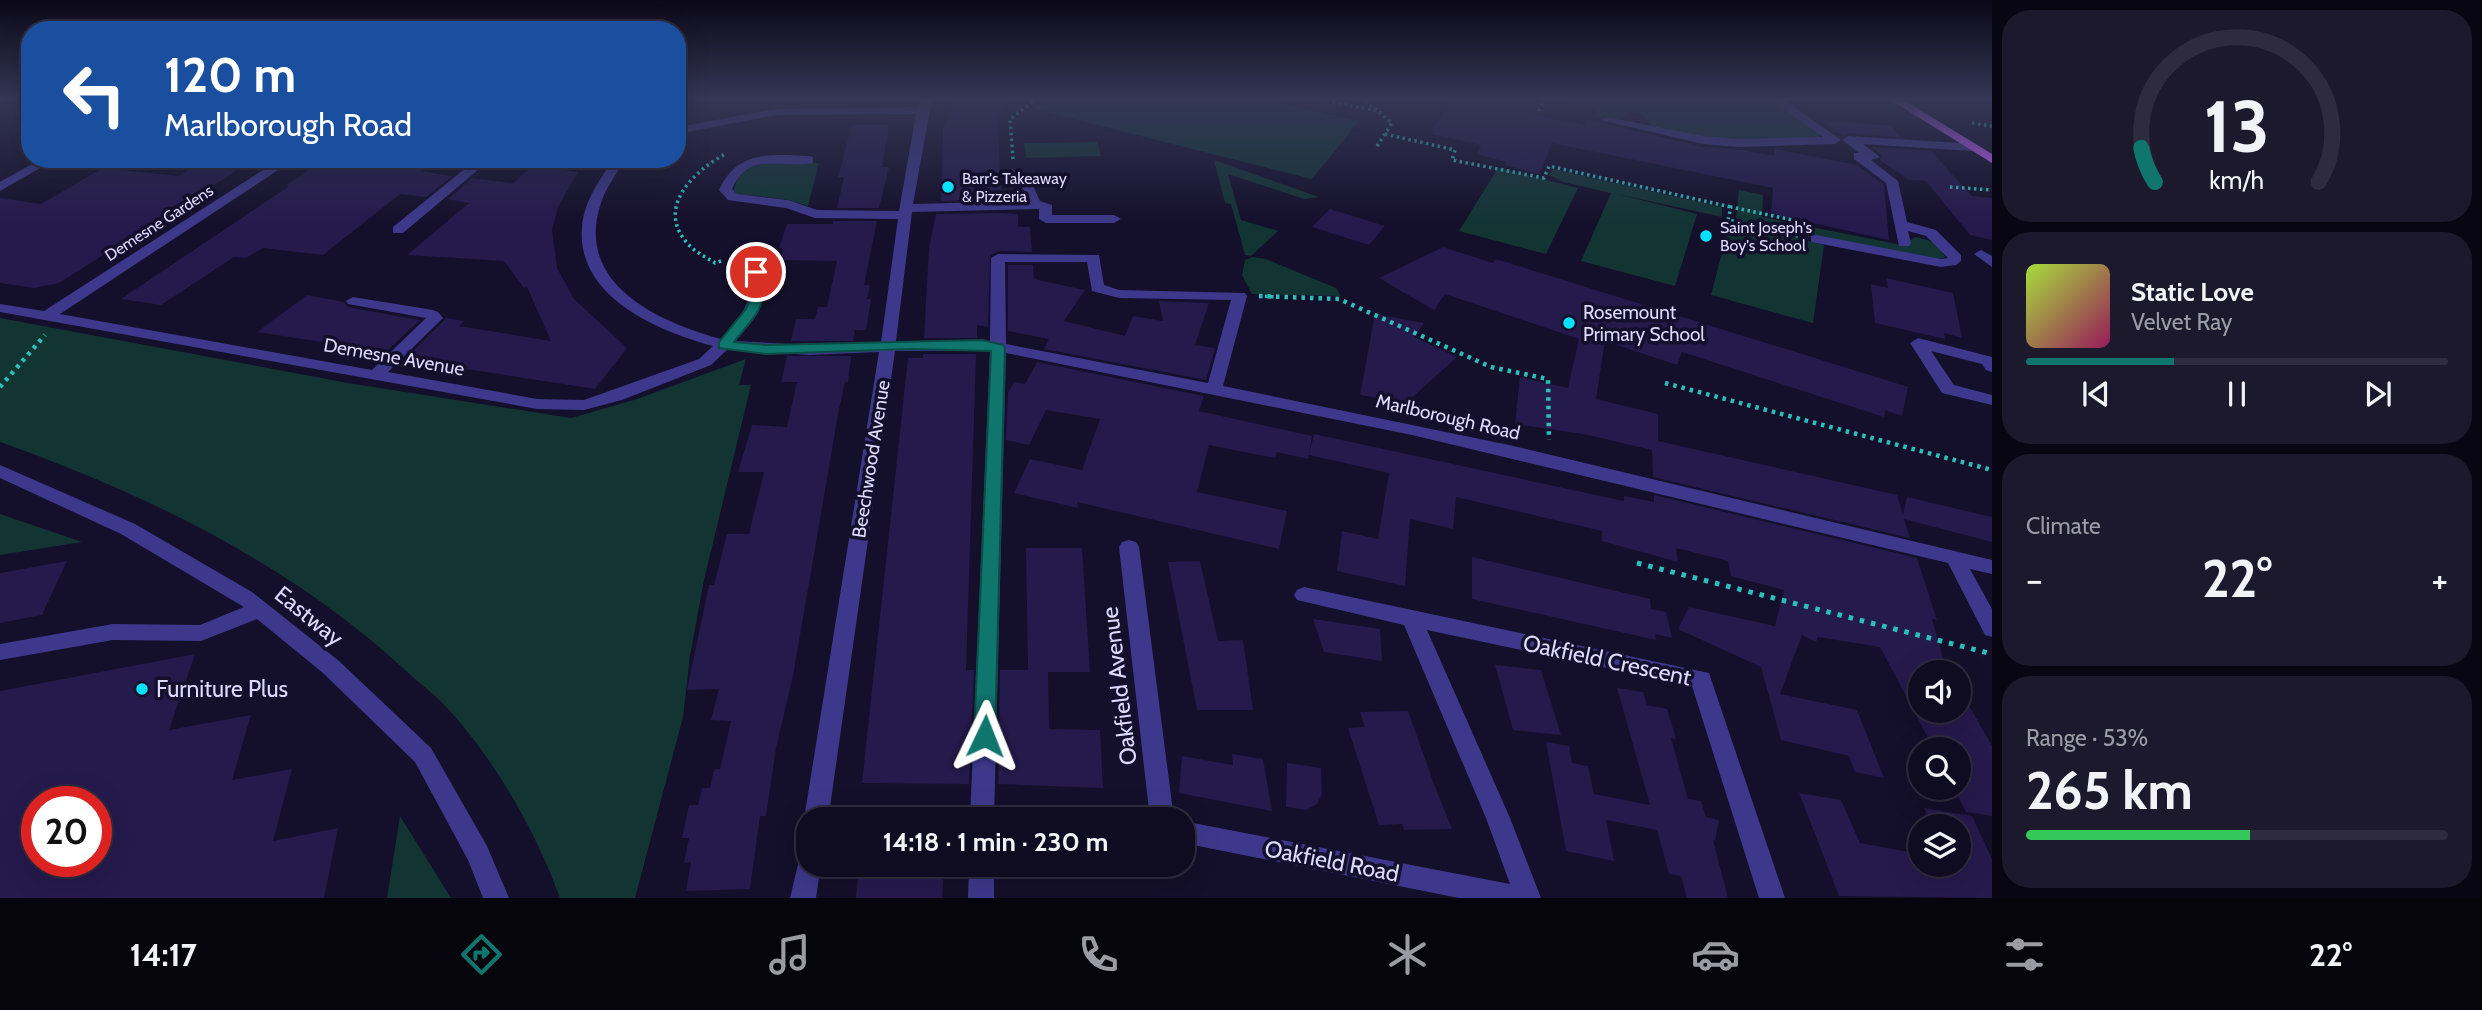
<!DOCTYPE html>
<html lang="en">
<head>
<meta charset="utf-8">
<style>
  :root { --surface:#0f0b20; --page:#1d192d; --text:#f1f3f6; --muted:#9b9ba5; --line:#2f2b3e; --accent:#0f766e }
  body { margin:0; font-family:Cabin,sans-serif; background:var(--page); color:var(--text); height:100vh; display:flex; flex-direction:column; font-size:26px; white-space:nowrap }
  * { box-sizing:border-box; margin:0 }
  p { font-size:23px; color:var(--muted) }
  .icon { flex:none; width:38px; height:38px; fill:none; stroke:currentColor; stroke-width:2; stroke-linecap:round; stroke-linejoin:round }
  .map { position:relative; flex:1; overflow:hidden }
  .details { display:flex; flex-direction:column; gap:10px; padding:10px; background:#080612; width:490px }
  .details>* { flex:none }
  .hud { position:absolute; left:21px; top:21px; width:665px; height:147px; border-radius:28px; box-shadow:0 7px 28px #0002,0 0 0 2px var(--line); background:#1a4fa0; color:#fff; overflow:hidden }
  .fabs { position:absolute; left:1908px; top:660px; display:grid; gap:14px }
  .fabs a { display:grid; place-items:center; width:63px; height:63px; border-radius:50%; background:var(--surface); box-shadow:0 7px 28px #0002,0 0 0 2px var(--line); font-size:35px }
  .speed { position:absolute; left:21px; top:786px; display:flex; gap:14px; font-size:35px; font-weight:700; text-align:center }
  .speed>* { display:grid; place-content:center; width:91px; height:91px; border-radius:50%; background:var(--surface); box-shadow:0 7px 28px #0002,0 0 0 2px var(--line); line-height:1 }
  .speed .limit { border:10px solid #d22; background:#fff; color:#111 }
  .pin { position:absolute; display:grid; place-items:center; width:60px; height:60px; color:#fff; margin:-30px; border:4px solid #fff; border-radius:50%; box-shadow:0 2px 7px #0007 }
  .me { position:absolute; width:77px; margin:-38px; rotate:2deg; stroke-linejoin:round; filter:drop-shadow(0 0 5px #0008) }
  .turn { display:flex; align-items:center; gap:24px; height:147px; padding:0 28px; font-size:32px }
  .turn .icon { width:91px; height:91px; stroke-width:2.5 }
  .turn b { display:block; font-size:49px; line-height:60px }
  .big { font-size:52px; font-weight:700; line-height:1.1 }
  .details .tile { flex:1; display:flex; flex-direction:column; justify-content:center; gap:10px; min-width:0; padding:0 24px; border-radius:28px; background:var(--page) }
  .details .dial { align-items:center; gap:0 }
  .dial svg { height:182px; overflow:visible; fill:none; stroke:var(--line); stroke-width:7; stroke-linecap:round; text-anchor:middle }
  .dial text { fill:var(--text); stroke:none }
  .song { display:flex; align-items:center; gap:21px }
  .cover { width:84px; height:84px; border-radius:10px; background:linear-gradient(135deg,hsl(80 70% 55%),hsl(330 70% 35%)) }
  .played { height:7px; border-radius:4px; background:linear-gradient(90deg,var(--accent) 35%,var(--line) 35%) }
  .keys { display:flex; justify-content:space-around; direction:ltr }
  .heat { display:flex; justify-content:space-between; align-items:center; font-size:38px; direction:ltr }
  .charge { height:10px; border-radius:5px; background:linear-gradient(90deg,#34c759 53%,var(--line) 0) }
  .trip { position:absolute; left:796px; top:807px; width:399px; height:70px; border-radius:28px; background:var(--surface); box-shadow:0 7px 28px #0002,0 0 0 2px var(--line); font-weight:700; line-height:70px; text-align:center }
  .menu { display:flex; height:112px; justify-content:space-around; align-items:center; background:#06040d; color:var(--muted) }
  .menu .icon { width:49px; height:49px }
  .menu .selected { color:var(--accent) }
  .menu b { font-size:32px; color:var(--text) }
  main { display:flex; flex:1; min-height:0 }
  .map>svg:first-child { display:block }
</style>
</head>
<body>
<main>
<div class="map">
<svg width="1992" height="898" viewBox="0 0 1992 898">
  <rect width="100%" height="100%" fill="#140f2a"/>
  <path fill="#123534" d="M1048,99H1263L1359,121L1312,179L1034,109Z
    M1554,99H1769L1816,130L1820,137L1805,139L1717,140L1651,126L1643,115L1628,111L1621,119L1594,117L1597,109Z
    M1097,142L1101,156L1026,158L1024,143Z
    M1214,160L1319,197L1304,199L1228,174L1241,220L1278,231L1251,256L1245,255L1231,204L1225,203Z
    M766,163H819L808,206L785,199L736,194L734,190C739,170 746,167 766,163Z
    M1498,168L1578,188L1546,254L1459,231Z
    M1553,169L1722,207V217L1613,193L1697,214L1675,286L1581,261L1611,193L1563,182L1549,175Z
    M1739,190L1763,195L1762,217L1907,246L1908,242L1915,237C1930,240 1938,243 1945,257L1936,260L1797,235L1736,220Z
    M1730,222L1824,245L1813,323L1711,295Z
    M1253,257L1266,259L1336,288L1341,296L1252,294L1242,275L1245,260Z
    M0,318L348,383L571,418L637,399L746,359L739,385H751L704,580L690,656L683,717L635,898H560C536,832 497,764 451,712C437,696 419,683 404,669C289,563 146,494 0,442Z
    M0,514L82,542L0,555Z
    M400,816L451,898H387Z"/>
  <path fill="#251a4c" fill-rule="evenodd" d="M956,99H1006L997,124L1002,199L941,201L943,129Z
    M1454,99H1532L1526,113L1584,125L1586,119L1702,147L1743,150L1774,156L1775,149L1857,165L1884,185L1889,240L1771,214L1773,188L1552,143L1539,174L1504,165L1506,162L1477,154L1481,145L1433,134L1435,132L1431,131Z
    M1819,119L1891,126L1901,137L1848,133L1844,136Z
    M852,125H889L882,167H889L879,208H837L844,177H838Z
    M1871,147L1931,151L1972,196L1992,198V240L1970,235L1926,181L1909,180L1880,160L1882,155Z
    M208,159H255L59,283L34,288L0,283V198L41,204L103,168L178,176Z
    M324,159H437L421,171L452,176L426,197L400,194L323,255L263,248L246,258L234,257L161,305L121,299L288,187L287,185Z
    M533,166L578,172L558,207L552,230L557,268L574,299L627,348L595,389L416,361L420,357L408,356L446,318L464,321L459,326L551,341L527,287L524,288L504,261L407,255L469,203L448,199L472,178L513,183Z
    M1330,209L1385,226L1369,245L1312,227Z
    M1002,213L1018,214V227H1030L1032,252L998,251L990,256L988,327L977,325V338H924L929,248L936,214Z
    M833,221H877L864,285H870L867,299H871L866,330H855L853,341H791L796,319H815L818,307H827L837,261L781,260L783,248H779L787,224H833Z
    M1443,247L1493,263L1496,259L1908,387L1902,416L1885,410L1884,417L1682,352L1677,365L1605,341L1596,399L1658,414V441L1897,495L1903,515L1907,497L1992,517V542L1904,519L1910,538L1653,477L1652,450L1588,435L1515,424L1520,377L1568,388L1579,339L1445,294L1434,310L1379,278Z
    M1008,265H1033L1034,279L1085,290L1064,321L1125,336L1133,316L1163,321L1159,301L1209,303L1195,345L1215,348L1206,380L1044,349L1049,339L1008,331Z
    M1886,278L1953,293L1962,338L1944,333L1945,339L1875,323L1871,284L1888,288Z
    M307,295L344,302L348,307L420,320L386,352L257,332Z
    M1375,314L1424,323L1414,337L1457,357L1406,403L1360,395Z
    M923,354H976L966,670H974L969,784L862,783L908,358H923Z
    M787,356H851L848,382H845L839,409L793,676L776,748L766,816H760L750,889L686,891L691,862L684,863L689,838H682L689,805H698L702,788H710L714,769H720L731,721L711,720L719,689L687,690L709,585H714L727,534H749L764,472H738L752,425L787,427L797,382H781Z
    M1037,362L1204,396L1199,411L1312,436L1308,459L1277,452L1275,458L1209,445L1197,492L1287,511L1279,549L1077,502L1078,508L1014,493L1030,459L1082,470L1100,419L1046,410L1029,445L1006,440L1008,393L1014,382L1025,384Z
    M1314,434L1624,501V496L1654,502V495L1917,558L1937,620L1932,619L1943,658L1951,672H1920V710H1958V686L1992,746V816L1966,812L1954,788H1958V749H1934L1880,647L1818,637L1816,642L1802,635L1780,694L1857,710L1884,778L1855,772L1849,756L1781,740L1761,667L1678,629L1689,607L1775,626L1784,590L1731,576L1728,561L1676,548L1678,562L1602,541V531L1456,497L1453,529L1410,519L1405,586L1337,571L1342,531L1378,539L1389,473L1309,455Z
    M1026,548H1082L1090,672H1048L1049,729L1100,730L1103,788L998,784L1000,670H1028Z
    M1472,557L1650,599L1651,609L1666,612L1672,638L1655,634L1656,640L1472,599Z
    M67,561L42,615L0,623V573Z
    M1200,561L1218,641L1243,640L1253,710H1197L1168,562Z
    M1313,619L1380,629L1382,661L1324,652Z
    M195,654L169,730L251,715L232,780L292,769L273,841L338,828L324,898H0V691ZM37,802H96V861H37Z
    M1495,665L1541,670L1561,735L1513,730Z
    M1617,688L1643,692L1647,705L1667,709L1676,739L1671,738L1688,799L1701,801L1706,817L1719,820L1715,841L1713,840L1728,898H1687L1681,876L1669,874L1657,830L1606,820L1614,861L1566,851L1546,742L1569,746L1572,763L1588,766L1594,794L1650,805Z
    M1408,711L1434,784L1452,829L1404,830L1402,824L1379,825L1348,728L1365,727L1360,712Z
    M1232,754L1263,759L1272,811L1179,793L1182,756L1233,765Z
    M1287,763L1321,768L1322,794L1317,804L1306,810L1286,807Z
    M1799,793L1841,800L1860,843L1920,854V864H1958V826H1932L1924,808L1972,816L1992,859V898L1839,896Z
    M859,864H944L942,898H856Z"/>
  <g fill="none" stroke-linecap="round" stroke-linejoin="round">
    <path stroke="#2ac1bb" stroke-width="3.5" stroke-dasharray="2.5 3.5" stroke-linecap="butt" d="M1321,99L1378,111L1362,99
      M1539,111L1543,99
      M1972,123L1992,126
      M1385,134L1455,150L1452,160L1544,178L1549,166L1731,207
      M1377,146L1392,123L1378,111
      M1013,159L1010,119L1036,99
      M1950,187L1992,190
      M1798,236L1728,220L1731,207L1807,223
      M721,261L715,263C706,257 695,252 688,244C655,208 693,172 725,154
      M1259,296L1277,297"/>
    <path stroke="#2ac1bb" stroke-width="4.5" stroke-dasharray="3.5 5" stroke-linecap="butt" d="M1259,296L1339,299L1491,367L1548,379L1549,440
      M1665,383L1992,470
      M0,387L45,335"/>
    <path stroke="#2ac1bb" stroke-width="5" stroke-dasharray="4.5 7" stroke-linecap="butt" d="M1637,563L1992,654"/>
    <path fill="#3d388b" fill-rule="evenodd" d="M921,99H932L913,204L1027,201L1022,186L1006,173L1012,169L1030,179L1040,201L1052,205V215H1114L1121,219L1114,223H1046L1039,219V209L912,212L896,341H990L991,258L998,254L1099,255L1104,285L1119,290L1245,293L1247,296L1223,386L1509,445L1992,560V574L1970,569L1992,609V637L1985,635L1948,563L1412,435L1006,353L994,819H970L990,351H895L830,807L861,808L870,811L873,819H808V827L804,819L879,352L809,355L728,349L711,365L622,400L584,410L537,409L0,312V304L44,311L280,159H295L60,314L372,370L426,318L348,304L346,301L353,297L433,310L438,312L443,318L388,372L537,399L584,400L699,359L713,346C658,331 576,297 582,227C584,201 600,179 614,159H626C616,174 605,189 600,206C576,285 659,322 721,339C742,314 752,307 749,273L732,257L739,253L744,254L763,272C767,309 758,313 736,341L809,345L881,342L898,219L815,218L786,208L728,200L719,190C738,149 770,155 809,156L813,157V163C781,169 749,150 732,189L737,194L788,200L817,210L899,211L916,114L776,115L677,134V127L776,109L918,107ZM1005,262H1087L1092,291L1119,298L1231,300L1208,383L1006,344Z
      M1770,99H1783L1841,140L1835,144L1739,147L1703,144L1601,120L1607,117L1703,136L1739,139L1823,137Z
      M1848,136L1976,144V150L1972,151L1863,144L1880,157L1871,160L1898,181L1907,222L1936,230L1961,255V261L1956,265L1941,267L1811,242V236L1816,235L1941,259L1948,258L1926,236L1908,231L1911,243L1909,246H1899L1886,183L1854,159V153H1859L1842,140Z
      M41,159H56L0,191V182Z
      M477,159H491L403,233H393V227Z
      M1981,250L1992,256V267L1974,254Z
      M1918,338L1992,357V372L1986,370L1982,364L1931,351L1954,385L1992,395V405L1942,393L1910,343Z
      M0,465L135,524L252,592L339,661L431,748L487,846L509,898H483L468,860L415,762L323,673L257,619L201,641L113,640L0,660V644L113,624L200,625L244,607L121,534L0,478Z
      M1129,540L1136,542L1139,547L1174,819H1150L1119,547L1122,542Z
      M1304,587L1709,673L1785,898H1759L1692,686L1427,630L1510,818L1541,898H1459L1183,843V821L1510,884L1486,818L1404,625L1297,600L1294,595L1297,590Z
      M808,852V864H821L816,898H790L800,856Z
      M969,864H994V898H968Z"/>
    <path fill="#c660ff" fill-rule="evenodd" d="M1889,99H1902L1992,154V163Z"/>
  </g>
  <linearGradient id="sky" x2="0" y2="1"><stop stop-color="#0b0817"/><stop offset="0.44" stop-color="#343755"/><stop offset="1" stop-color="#343755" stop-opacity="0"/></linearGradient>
  <rect width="1992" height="224" fill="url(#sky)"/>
  <path fill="#0f766e" stroke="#0a4d48" stroke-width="2" d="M756,269L762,272C767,310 756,314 734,342L766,345L982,340L1003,345L1005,348L995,736L992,742L985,745L977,742L974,736L991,351L911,349L766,354L719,348V342L746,309L752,295L749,272Z"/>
  <g fill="#05e2ff" stroke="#140f2a" stroke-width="2.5">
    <circle cx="948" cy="187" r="7"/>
    <circle cx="1706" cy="236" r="7"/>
    <circle cx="1569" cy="323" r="7"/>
    <circle cx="142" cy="689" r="7"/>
  </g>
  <g text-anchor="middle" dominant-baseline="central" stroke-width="7" stroke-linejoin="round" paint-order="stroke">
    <g font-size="16" fill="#ded9ff" stroke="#140f2a" text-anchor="start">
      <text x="962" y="178">Barr's Takeaway<tspan x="962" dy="18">&amp; Pizzeria</tspan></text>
      <text x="1720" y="227">Saint Joseph's<tspan x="1720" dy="18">Boy's School</tspan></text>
    </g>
    <g font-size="16" fill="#ded9ff" stroke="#140f2a">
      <text transform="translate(159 223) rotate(-33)">Demesne Gardens</text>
    </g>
    <g font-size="19" fill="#ded9ff" stroke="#140f2a" text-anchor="start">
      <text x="1583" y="312">Rosemount<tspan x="1583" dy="22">Primary School</tspan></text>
    </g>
    <g font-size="19" fill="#ded9ff" stroke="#140f2a">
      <text transform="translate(394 357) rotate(10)">Demesne Avenue</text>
      <text transform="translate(1448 417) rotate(13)">Marlborough Road</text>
      <text transform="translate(871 459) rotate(-81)">Beechwood Avenue</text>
    </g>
    <g font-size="23" fill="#ded9ff" stroke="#140f2a">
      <text transform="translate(309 616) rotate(39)">Eastway</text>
      <text transform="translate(1607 660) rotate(12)">Oakfield Crescent</text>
      <text transform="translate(1119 686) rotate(-97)">Oakfield Avenue</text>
      <text transform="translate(1332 861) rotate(11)">Oakfield Road</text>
    </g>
    <g font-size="23" fill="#ded9ff" stroke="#140f2a" text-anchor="start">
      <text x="156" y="689">Furniture Plus</text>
    </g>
  </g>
</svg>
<div class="fabs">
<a><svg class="icon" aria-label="sound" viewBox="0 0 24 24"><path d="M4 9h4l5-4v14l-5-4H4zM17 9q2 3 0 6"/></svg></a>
<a><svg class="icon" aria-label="search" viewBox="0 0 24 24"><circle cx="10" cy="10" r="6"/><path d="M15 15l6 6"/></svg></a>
<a><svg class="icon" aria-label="layers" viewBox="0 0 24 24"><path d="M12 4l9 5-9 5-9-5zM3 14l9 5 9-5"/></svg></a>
</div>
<div class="speed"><div class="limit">20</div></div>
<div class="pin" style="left:756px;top:272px;background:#d93025"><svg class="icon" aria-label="arrive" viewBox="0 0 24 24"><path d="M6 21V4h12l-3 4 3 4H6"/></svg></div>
<svg class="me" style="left:985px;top:736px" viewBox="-20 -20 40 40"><path d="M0-17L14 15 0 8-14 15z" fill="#0f766e" stroke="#fff" stroke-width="4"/></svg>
<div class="trip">14:18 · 1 min · 230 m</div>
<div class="hud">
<div class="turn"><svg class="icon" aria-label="left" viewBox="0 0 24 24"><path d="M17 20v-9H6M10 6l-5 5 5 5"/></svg><div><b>120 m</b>Marlborough Road</div></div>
</div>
</div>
<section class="details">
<div class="tile dial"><svg viewBox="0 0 100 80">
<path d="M14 69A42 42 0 1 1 86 69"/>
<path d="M14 69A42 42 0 0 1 8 54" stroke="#0f766e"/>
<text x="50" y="56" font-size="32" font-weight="700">13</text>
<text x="50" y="72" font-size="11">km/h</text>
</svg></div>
<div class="tile">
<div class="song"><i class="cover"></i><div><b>Static Love</b><p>Velvet Ray</p></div></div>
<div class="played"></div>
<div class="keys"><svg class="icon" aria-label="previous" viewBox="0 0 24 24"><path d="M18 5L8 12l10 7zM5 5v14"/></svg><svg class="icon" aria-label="pause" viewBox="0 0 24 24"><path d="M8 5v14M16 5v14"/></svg><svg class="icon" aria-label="next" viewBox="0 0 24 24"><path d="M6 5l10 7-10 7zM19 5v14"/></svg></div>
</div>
<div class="tile"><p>Climate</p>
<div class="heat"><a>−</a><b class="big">22°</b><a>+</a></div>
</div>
<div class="tile"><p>Range · 53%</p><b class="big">265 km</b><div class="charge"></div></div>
</section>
</main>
<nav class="menu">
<b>14:17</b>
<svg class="icon selected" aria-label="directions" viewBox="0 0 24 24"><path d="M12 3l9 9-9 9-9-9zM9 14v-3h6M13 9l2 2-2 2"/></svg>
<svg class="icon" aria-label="music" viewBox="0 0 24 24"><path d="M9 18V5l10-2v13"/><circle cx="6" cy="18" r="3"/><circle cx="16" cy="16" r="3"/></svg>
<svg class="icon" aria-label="phone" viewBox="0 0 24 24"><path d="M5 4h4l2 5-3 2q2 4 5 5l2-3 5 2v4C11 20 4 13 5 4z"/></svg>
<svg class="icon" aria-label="climate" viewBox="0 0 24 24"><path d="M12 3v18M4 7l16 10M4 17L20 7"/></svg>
<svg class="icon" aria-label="car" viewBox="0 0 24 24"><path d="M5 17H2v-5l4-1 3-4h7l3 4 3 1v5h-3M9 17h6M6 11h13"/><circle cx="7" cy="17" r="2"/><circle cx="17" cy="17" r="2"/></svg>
<svg class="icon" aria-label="filters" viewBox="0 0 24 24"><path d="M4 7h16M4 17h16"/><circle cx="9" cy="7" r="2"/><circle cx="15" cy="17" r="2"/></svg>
<b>22°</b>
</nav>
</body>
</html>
